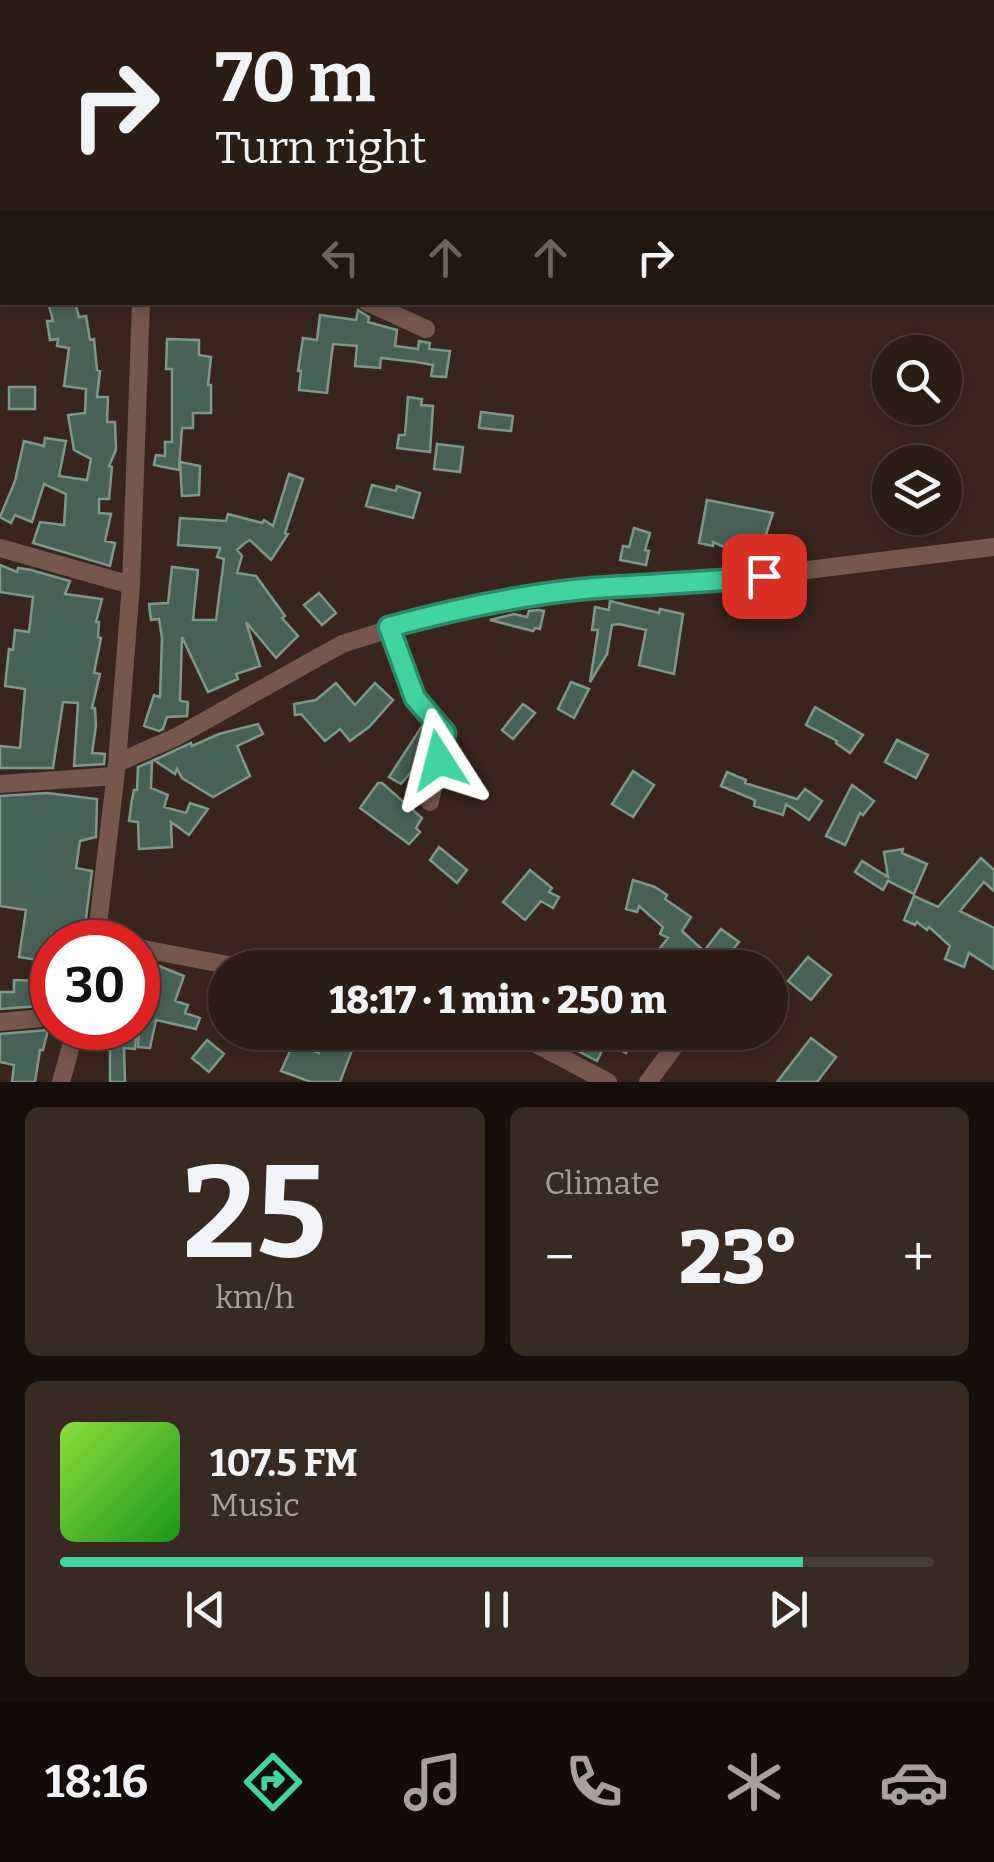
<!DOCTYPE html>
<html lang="en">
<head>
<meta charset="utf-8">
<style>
  :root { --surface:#2c1c16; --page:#382923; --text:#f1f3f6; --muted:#a6a1a1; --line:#483a35; --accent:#41d4a1 }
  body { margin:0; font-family:Bitter,serif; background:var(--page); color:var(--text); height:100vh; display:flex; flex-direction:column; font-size:38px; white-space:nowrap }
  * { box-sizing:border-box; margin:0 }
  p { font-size:32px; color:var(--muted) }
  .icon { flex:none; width:55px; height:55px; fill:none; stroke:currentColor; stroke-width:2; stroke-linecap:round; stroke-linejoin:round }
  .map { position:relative; height:1082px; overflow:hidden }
  .side { display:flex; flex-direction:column; gap:25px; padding:25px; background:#180f0c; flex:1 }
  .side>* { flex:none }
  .top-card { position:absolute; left:0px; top:0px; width:995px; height:305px; box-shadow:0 5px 15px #0003,0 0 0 2px var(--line); background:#2c1c16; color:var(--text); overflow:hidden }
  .controls { position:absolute; left:872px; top:335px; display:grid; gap:20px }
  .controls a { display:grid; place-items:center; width:90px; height:90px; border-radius:50%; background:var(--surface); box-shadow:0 5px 15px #0003,0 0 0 2px var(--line); font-size:50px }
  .speed { position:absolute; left:30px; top:920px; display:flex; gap:20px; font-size:50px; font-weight:700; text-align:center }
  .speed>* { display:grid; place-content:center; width:130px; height:130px; border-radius:50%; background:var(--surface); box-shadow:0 5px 15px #0003,0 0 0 2px var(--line); line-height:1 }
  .speed .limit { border:15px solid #d22; background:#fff; color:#111 }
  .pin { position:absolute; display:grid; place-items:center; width:85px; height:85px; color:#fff; margin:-42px; border-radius:20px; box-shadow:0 5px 15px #0006 }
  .me { position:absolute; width:110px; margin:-55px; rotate:351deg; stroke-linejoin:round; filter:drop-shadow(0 0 8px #0008) }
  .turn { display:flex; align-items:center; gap:35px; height:210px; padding:0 50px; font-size:45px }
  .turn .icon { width:130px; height:130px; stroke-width:2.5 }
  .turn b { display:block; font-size:70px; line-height:85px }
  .lanes { display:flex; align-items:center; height:95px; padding:0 50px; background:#0003; justify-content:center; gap:50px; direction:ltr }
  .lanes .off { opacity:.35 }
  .big { font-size:75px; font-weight:800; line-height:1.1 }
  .side .card { flex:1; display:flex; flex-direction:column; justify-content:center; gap:15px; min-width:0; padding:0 35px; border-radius:15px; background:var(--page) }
  .side .dial { align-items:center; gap:0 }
  .dial b { font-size:130px; line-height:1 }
  .song { display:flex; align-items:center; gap:30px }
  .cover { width:120px; height:120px; border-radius:15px; background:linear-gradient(135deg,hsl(90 70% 55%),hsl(120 70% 35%)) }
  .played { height:10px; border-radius:5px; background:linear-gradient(90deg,var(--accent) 85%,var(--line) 85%) }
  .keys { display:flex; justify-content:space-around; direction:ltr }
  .heat { display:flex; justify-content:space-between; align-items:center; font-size:55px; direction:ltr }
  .side .tiles { flex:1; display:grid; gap:25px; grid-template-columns:1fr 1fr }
  .card:last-child { grid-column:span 2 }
  .trip { position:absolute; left:208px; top:950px; width:580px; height:100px; border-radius:50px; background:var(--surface); box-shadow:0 5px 15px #0003,0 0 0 2px var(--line); font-weight:800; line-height:100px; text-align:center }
  .dock { display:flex; height:160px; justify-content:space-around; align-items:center; background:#120b09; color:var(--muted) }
  .dock .icon { width:70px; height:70px }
  .dock .current { color:var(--accent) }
  .dock b { font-size:45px; color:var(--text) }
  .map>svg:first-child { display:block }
</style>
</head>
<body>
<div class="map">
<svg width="994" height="1082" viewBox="0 0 994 1082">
  <rect width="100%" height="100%" fill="#3a251d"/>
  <path fill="#486156" stroke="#7d988b" stroke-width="2.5" d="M48,302H75L79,317L86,316L90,340L94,339L97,370L100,371L97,397H108L107,422H115L116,450L109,466L112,467L109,499H99V513L111,514L105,541L115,543L110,566L33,543L40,522L64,525L66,494L44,484L32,522L15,515L11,523L0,517L15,481L24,441L44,446L45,438L66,441L59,476L87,480L91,459L74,450L68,415L85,413L86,389L64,386L69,348L57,346L58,339L50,340L47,321H53Z
    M358,310L369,317L368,322L397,330L395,346L418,349L419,341L430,343L429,349L450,351L446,377L431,376L433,365L416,362L381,358L380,368L355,366L357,346L333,344L327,393L299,390L301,371H298L303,338L317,340L320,315L356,320Z
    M167,339L199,340V355L211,357L208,385H211V413H193V428H182L179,470L154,465L156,455L165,456V442H172V369H166Z
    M9,387H35V409H9Z
    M408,397L422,399L421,405L433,406L430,452L397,448L399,435H405Z
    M481,412L513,416L511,431L479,428Z
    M437,444L463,447L460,472L434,469Z
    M180,462L200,466L199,495L182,496Z
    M289,474L303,479L285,533L288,534L271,560L250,540L245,543L237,550L242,556L237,573L256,576L285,616L282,618L298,636L276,658L246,622L260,666L236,674L238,679L208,692L182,637L180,701L188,702L187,716L167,717L163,729L159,731L144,726L154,695L160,697L162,638L159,619L151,620L149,604L168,603L172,567L198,570L193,620H216L224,559L217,557L220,548L178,545L180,518L226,521L228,514L262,523L264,520L273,526Z
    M372,485L396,491L397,486L420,493L413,518L366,506Z
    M707,500L773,513L760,553L733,545L731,550L713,542V546L699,543Z
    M634,528L650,533L645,550L649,551L646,565L620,560L623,546L629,547Z
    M0,565L17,572L18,568L31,570L70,581L65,594L102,599L96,622H99L98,637L101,638L94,673L100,674L92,708H95L96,726L92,753L105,754L104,764L74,766L78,703L63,702L53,768H0V746L20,748L25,689L5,686L9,649L13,650L15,630L29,632L33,597L0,592Z
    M319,593L336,613L322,625L304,605Z
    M610,601L659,613L660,609L683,614L674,674L639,665L646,630L619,624L612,625L607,654L590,682L598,630H592L595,607L609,610Z
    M539,610L544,611L540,629L535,628L533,631L490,620L514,614L527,617L529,611Z
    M571,682L589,689L574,718L558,709Z
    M336,683L355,705L375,683L393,700L369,727L350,741L340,729L325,741L301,714L295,715L294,704L316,700Z
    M523,704L535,713L513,739L502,730Z
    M815,707L863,735L850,753L836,743L837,741L806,725Z
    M258,724L263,734L237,746L250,776L213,797L182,778L177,769L175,774L154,760L191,743L192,746L219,734Z
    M422,726L431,736L421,751L427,755L424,769L417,765L401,784L389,777Z
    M897,740L928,755L916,778L885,762Z
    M152,761L151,788L168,795L164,807L186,813L190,803L208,809L189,835L171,822L172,847L139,849L138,822L129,821L132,799L134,790H137L138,767Z
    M633,771L654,785L633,817L612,804Z
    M727,772L746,780L745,783L797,799L805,789L822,801L809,820L786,804L783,815L754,806L755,800L721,786Z
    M378,783H382L422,818L416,828L420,832L409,844L360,808Z
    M852,785L874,801L863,815L860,813L845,845L826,836Z
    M47,793L97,799L96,837L80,841L76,868L92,871L85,926L82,936L68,933V936L52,934V1005L0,1009V992H14V980L40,981L38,960L19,957L26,910L0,906V796Z
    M439,847L467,870L457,883L430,860Z
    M903,849L902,853L927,864L914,894L888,881L883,890L855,872L862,861L888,877L884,852Z
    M981,858L994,870V891L984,882L960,911L994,928V969L969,953L964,967L945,959L950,946L929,927L927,930L917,922L915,925L904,920L914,896L938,907Z
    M530,870L552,888L549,892L559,897L553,908L541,901L525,920L503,902Z
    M633,880L655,887L667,895L665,899L691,917L682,931L704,951L721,929L739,942L717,968H644L668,938L660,934L663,927L639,906L637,912L626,909Z
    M808,957L831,975L811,1000L788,981Z
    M154,964L184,976L175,1001L188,1005L185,1013L200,1018L196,1029L156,1020L150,1048L138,1047L140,1016L138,1015V978L150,983Z
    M99,1028H117L116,1035L136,1038L135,1049L124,1048L125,1082H110V1049L100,1050Z
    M48,1030L43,1050H40L35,1082H12L14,1065L0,1062V1034Z
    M326,1032H343L357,1037L340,1082H311L281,1071L294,1042L319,1053Z
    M589,1032H638L626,1053L606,1042L597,1061L580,1052Z
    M811,1038L836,1057L817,1082H777Z
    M207,1040L224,1054L209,1072L192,1058Z"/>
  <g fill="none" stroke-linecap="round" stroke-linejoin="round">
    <path stroke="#95837d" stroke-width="2.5" stroke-dasharray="5 5" stroke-linecap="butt" d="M0,154H2"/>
    <path stroke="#76574b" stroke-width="18" d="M137,0V2
      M367,302L426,329
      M0,548L131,585
      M389,627L415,698L445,733L430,802
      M117,763L176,737L342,644L438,614L593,588L702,583L994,547
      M0,784L115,776
      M96,942L117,763L131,585L141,302
      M138,948L244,968
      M0,1022L52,1017
      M513,1032L608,1082
      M61,1082L76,1028
      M648,1082L685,1032"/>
  </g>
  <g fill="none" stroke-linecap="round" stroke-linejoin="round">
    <g stroke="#2a8a69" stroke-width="25">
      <path id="route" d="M439,760L445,733L415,698L389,627C455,609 525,594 594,588C651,584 708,583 764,576"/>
    </g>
    <use href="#route" stroke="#41d4a1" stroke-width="18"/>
  </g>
</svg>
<div class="controls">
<a><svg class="icon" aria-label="search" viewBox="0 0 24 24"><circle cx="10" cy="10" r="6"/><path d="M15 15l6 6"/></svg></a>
<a><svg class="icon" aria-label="layers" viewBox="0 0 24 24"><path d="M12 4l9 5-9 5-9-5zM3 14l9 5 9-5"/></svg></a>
</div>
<div class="speed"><div class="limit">30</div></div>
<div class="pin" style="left:764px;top:576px;background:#d93025"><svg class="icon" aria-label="arrive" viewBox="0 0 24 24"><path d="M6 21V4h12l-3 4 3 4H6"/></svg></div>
<svg class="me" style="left:439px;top:760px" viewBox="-20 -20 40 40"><path d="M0-17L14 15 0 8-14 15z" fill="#41d4a1" stroke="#fff" stroke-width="4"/></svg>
<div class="trip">18:17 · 1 min · 250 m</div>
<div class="top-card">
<div class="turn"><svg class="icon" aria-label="right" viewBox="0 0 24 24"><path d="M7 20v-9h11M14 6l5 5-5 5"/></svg><div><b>70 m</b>Turn right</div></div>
<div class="lanes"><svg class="icon off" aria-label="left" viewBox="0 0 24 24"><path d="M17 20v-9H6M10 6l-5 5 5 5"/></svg><svg class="icon off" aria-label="ahead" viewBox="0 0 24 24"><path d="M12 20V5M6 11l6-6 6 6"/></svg><svg class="icon off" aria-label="ahead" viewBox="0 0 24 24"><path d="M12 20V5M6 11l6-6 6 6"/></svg><svg class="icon" aria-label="right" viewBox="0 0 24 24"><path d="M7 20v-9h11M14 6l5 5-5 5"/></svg></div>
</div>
</div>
<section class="side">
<div class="tiles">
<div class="card dial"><b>25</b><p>km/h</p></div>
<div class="card"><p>Climate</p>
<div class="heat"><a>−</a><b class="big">23°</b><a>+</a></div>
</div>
<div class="card">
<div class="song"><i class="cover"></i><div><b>107.5 FM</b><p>Music</p></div></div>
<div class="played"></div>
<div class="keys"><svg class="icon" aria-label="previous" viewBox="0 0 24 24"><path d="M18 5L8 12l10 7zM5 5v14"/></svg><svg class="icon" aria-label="pause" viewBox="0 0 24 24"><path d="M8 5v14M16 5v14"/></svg><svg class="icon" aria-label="next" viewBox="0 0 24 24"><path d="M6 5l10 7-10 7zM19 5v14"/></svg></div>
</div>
</div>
</section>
<nav class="dock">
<b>18:16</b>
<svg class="icon current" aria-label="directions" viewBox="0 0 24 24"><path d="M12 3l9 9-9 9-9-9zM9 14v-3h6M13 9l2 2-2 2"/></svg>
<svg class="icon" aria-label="music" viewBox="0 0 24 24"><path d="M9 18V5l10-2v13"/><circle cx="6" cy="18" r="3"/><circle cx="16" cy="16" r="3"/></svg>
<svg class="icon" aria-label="phone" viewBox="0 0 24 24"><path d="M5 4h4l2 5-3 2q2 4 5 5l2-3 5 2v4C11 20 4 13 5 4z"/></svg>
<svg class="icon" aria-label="climate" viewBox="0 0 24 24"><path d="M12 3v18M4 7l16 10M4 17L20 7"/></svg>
<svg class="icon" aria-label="car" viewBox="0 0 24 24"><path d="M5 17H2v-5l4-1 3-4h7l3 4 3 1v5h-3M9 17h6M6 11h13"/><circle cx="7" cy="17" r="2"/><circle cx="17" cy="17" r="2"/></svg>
</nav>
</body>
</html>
